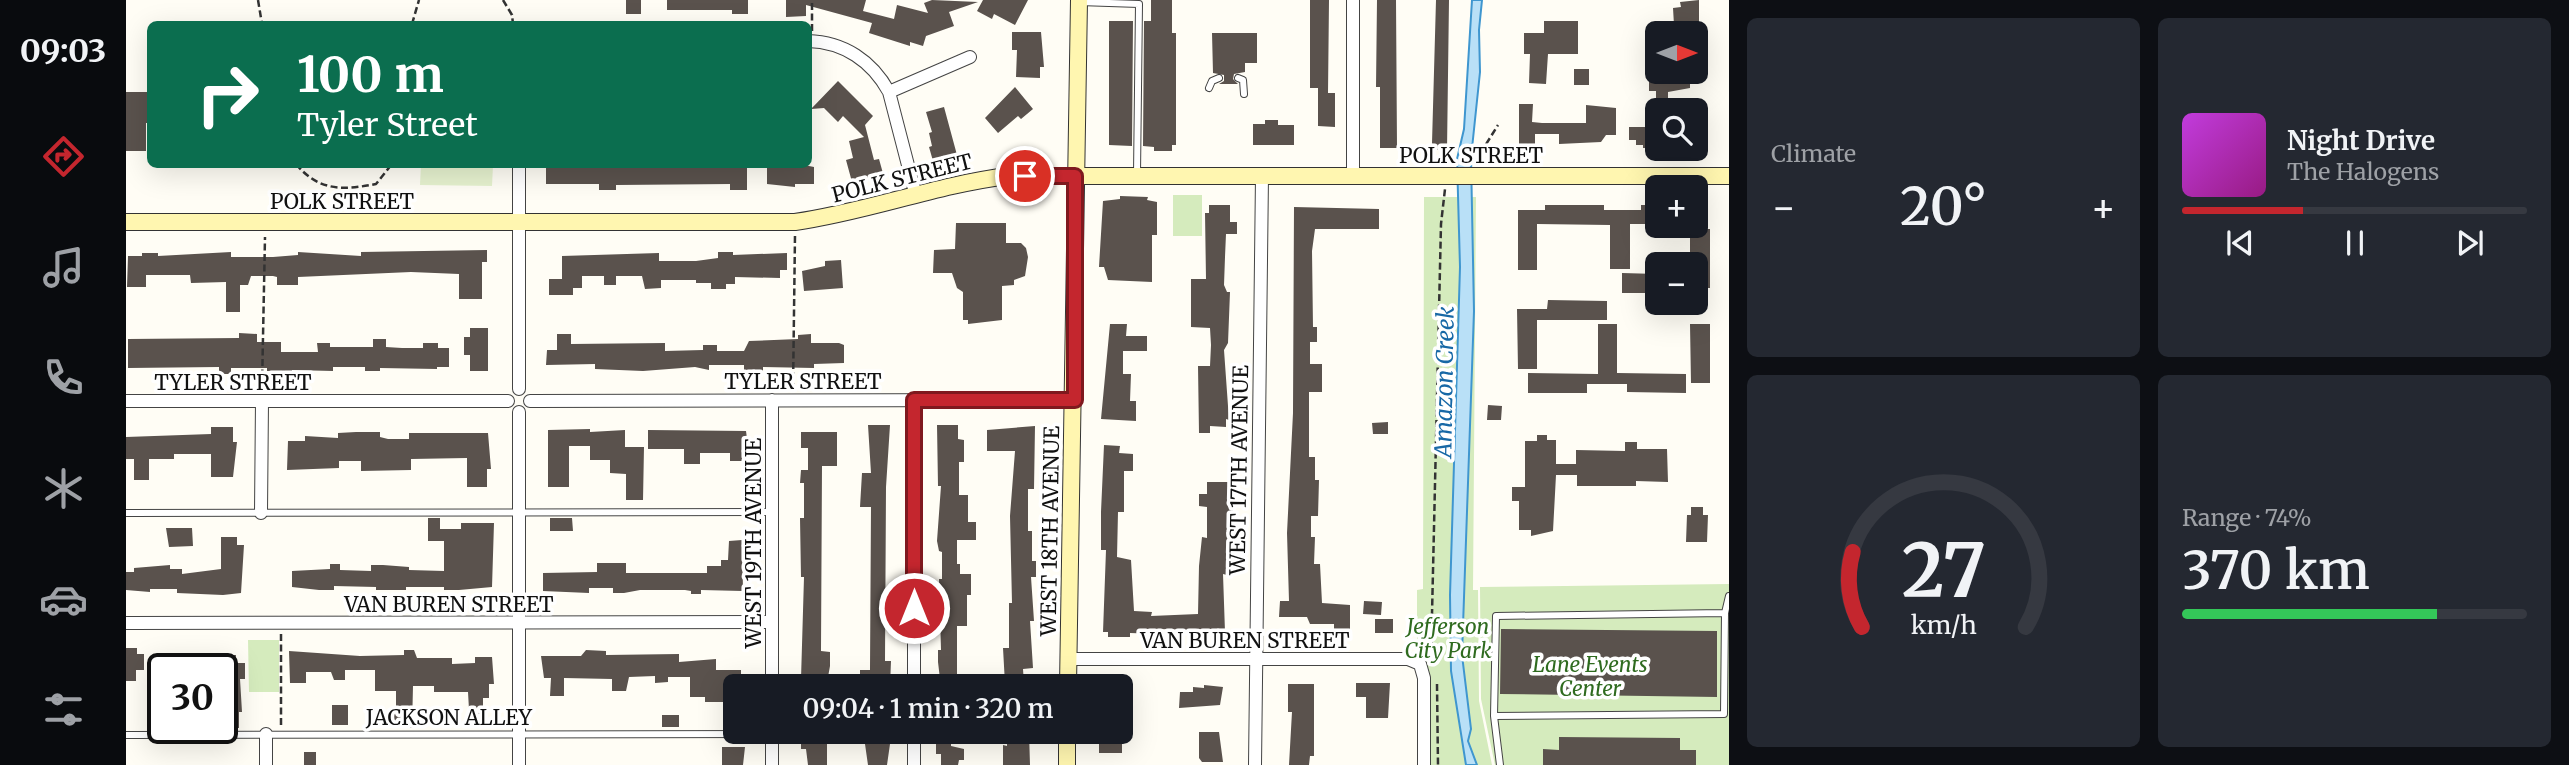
<!DOCTYPE html>
<html lang="en">
<head>
<meta charset="utf-8">
<style>
  :root { --surface:#171b24; --page:#242831; --text:#f1f3f6; --muted:#9ea1a6; --line:#363941; --accent:#c4262e }
  body { margin:0; font-family:Merriweather,serif; background:var(--page); color:var(--text); height:100vh; display:flex; flex-direction:column; font-size:26px; white-space:nowrap }
  * { box-sizing:border-box; margin:0 }
  p { font-size:23px; color:var(--muted) }
  .icon { flex:none; width:38px; height:38px; fill:none; stroke:currentColor; stroke-width:2; stroke-linecap:round; stroke-linejoin:round }
  .map { position:relative; flex:1; overflow:hidden }
  .sheet { display:flex; flex-direction:column; gap:18px; padding:18px; background:#0d0f14; width:840px }
  .sheet>* { flex:none }
  .guide { position:absolute; left:21px; top:21px; width:665px; height:147px; border-radius:10px; box-shadow:0 7px 28px #0002; background:#0b6e4f; color:#fff; overflow:hidden }
  .needle { width:46px; rotate:90deg }
  .fabs { position:absolute; left:1519px; top:21px; display:grid; gap:14px }
  .fabs a { display:grid; place-items:center; width:63px; height:63px; border-radius:10px; background:var(--surface); box-shadow:0 7px 28px #0002; font-size:35px }
  .speed { position:absolute; left:21px; top:653px; display:flex; gap:14px; font-size:35px; font-weight:700; text-align:center }
  .speed>* { display:grid; place-content:center; width:91px; height:91px; border-radius:50%; background:var(--surface); box-shadow:0 7px 28px #0002; line-height:1 }
  .speed .limit { border:4px solid #111; border-radius:10px; background:#fff; color:#111 }
  .pin { position:absolute; display:grid; place-items:center; width:60px; height:60px; color:#fff; margin:-30px; border:4px solid #fff; border-radius:50%; box-shadow:0 2px 7px #0007 }
  .me { position:absolute; width:77px; margin:-38px; rotate:0deg; stroke-linejoin:round; filter:drop-shadow(0 0 5px #0008) }
  .turn { display:flex; align-items:center; gap:24px; height:147px; padding:0 35px; font-size:32px }
  .turn .icon { width:91px; height:91px; stroke-width:2.5 }
  .turn b { display:block; font-size:49px; line-height:60px }
  .big { font-size:52px; font-weight:600; line-height:1.1 }
  .sheet .tile { flex:1; display:flex; flex-direction:column; justify-content:center; gap:10px; min-width:0; padding:0 24px; border-radius:10px; background:var(--page) }
  .sheet .dial { align-items:center; gap:0 }
  .dial svg { height:182px; overflow:visible; fill:none; stroke:var(--line); stroke-width:7; stroke-linecap:round; text-anchor:middle }
  .dial text { fill:var(--text); stroke:none }
  .song { display:flex; align-items:center; gap:21px }
  .cover { width:84px; height:84px; border-radius:10px; background:linear-gradient(135deg,hsl(290 70% 55%),hsl(310 70% 35%)) }
  .played { height:7px; border-radius:4px; background:linear-gradient(90deg,var(--accent) 35%,var(--line) 35%) }
  .keys { display:flex; justify-content:space-around; direction:ltr }
  .heat { display:flex; justify-content:space-between; align-items:center; font-size:38px; direction:ltr }
  .charge { height:10px; border-radius:5px; background:linear-gradient(90deg,#34c759 74%,var(--line) 0) }
  .sheet .tiles { flex:1; display:grid; gap:18px; grid-template-columns:repeat(2,1fr) }
  .trip { position:absolute; left:597px; top:674px; width:410px; height:70px; border-radius:10px; background:var(--surface); box-shadow:0 7px 28px #0002; font-weight:600; line-height:70px; text-align:center }
  main { display:flex; flex:1; min-height:0 }
  .menu { display:flex; flex-direction:column; width:126px; justify-content:space-around; align-items:center; background:#090b0e; color:var(--muted) }
  .menu .icon { width:49px; height:49px }
  .menu .current { color:var(--accent) }
  .menu b { font-size:32px; color:var(--text) }
  .map>svg:first-child { display:block }
</style>
</head>
<body>
<main>
<nav class="menu">
<b>09:03</b>
<svg class="icon current" aria-label="directions" viewBox="0 0 24 24"><path d="M12 3l9 9-9 9-9-9zM9 14v-3h6M13 9l2 2-2 2"/></svg>
<svg class="icon" aria-label="music" viewBox="0 0 24 24"><path d="M9 18V5l10-2v13"/><circle cx="6" cy="18" r="3"/><circle cx="16" cy="16" r="3"/></svg>
<svg class="icon" aria-label="phone" viewBox="0 0 24 24"><path d="M5 4h4l2 5-3 2q2 4 5 5l2-3 5 2v4C11 20 4 13 5 4z"/></svg>
<svg class="icon" aria-label="climate" viewBox="0 0 24 24"><path d="M12 3v18M4 7l16 10M4 17L20 7"/></svg>
<svg class="icon" aria-label="car" viewBox="0 0 24 24"><path d="M5 17H2v-5l4-1 3-4h7l3 4 3 1v5h-3M9 17h6M6 11h13"/><circle cx="7" cy="17" r="2"/><circle cx="17" cy="17" r="2"/></svg>
<svg class="icon" aria-label="filters" viewBox="0 0 24 24"><path d="M4 7h16M4 17h16"/><circle cx="9" cy="7" r="2"/><circle cx="15" cy="17" r="2"/></svg>
</nav>
<div class="map">
<svg width="1603" height="765" viewBox="0 0 1603 765">
  <rect width="100%" height="100%" fill="#fffdf5"/>
  <path fill="#d5ebbd" d="M1047,195H1076V236H1047Z
    M1298,197H1350L1347,590H1352L1353,701L1366,765H1303V672L1291,647V590L1297,589Z
    M1603,584V765H1369L1355,699L1354,587Z
    M122,640H153V692H123Z"/>
  <path fill="#e6f2cf" d="M295,165H367L366,186L294,185Z"/>
  <path fill="#b9e0f7" stroke="#3f96cf" stroke-width="2" d="M1346,0H1356L1353,30L1354,72L1345,158L1348,311L1336,655L1345,729L1342,741L1351,765H1340L1325,671L1324,595L1334,267L1331,159L1338,129Z"/>
  <path fill="#5a524d" d="M500,0H515V14H500Z
    M541,0H622V14H606V10H541Z
    M660,0H740L737,11L768,19L771,5L802,13L798,3L806,0L852,2L823,12L828,26L800,36L797,46L784,42V46L743,33L746,23L680,5V16L660,17Z
    M857,0H902L889,25L868,14L866,19L851,11Z
    M1025,0H1046V33H1050V145H1046V151H1028V147L1017,146L1018,21H1025Z
    M1184,0H1203L1202,93H1209V127L1192,126V88H1184Z
    M1251,0H1270L1271,148H1254V87H1250Z
    M1310,0H1323L1321,150H1308L1306,143Z
    M1573,0V22L1548,25L1547,8L1555,7L1554,2Z
    M983,21H1007L1006,146L983,145Z
    M1418,21H1452V54H1422L1420,84L1403,83L1404,54H1398V33H1418Z
    M886,32H915L918,67H914V78L890,77L891,50H886Z
    M1086,33H1131V63H1119V72L1108,74L1107,79L1112,84H1093L1098,81V75L1087,73Z
    M1448,69H1463V85H1448Z
    M1543,72H1564V88L1542,92V105H1530V91H1523V80H1543Z
    M712,81L747,116L739,125L748,160L753,159L758,177L726,182L720,160L727,158L723,141L738,137L717,116L712,122L698,108L685,109Z
    M889,87L907,109L895,119L892,116L872,133L859,118Z
    M0,92H24V123H20V151H0Z
    M1393,104H1407L1406,122L1416,123H1460V105L1490,108V135H1480L1475,142L1433,144V134H1409V148H1393Z
    M818,107L831,155L807,161L803,147L806,146L803,133L806,132L800,112Z
    M1139,120H1152V125H1168V145H1127V124H1139Z
    M1503,127H1531V148H1517V145H1510V140H1503Z
    M420,164H621V190H604V184L490,185V190H473V184H420Z
    M673,164L688,167V184H669V187L641,184V166Z
    M994,196L1022,197L1021,200L1031,202V235H1026V282L982,280L978,267H973L977,201L994,199Z
    M1083,205H1104V222H1111V234H1100L1099,257L1098,285L1101,292H1104L1102,343L1098,350L1103,420L1100,419V427L1084,426V433H1073L1072,366H1084L1085,345L1084,328L1065,327V279H1080L1079,213H1083Z
    M1419,205H1478V210H1515V205H1531V224H1504V269H1484V225L1411,224V270H1392V210H1419Z
    M1168,207L1253,209V229H1189L1186,251L1187,327H1191V342H1184V364H1196V392H1183V457H1189V480H1193L1192,516H1185V537H1189L1188,564H1194L1196,603L1224,605V634H1208V624H1184L1181,617H1153L1154,601H1163L1161,533L1167,413Z
    M830,223H880V243H895L900,248L902,257L899,276L888,280V285L876,286V320L842,324V320H837V292L831,288L826,273H807L808,250L829,249Z
    M1564,229H1584V288H1570V264H1564Z
    M361,250V262H356V299H333V274L285,272L172,277V285H151V277L147,276H125L122,285H114V312H100V282L65,283L64,275H20V287H1L2,256H16V253H32V256L105,252V257H147L172,255V252L235,256V252Z
    M592,252H607V255L661,253V270H654V278L609,277V284H600V289H585V283H570V280H535V288L519,289L516,276H490V285H478V276H456V288H447V295H423V279H436V256L533,253V261H570L592,258Z
    M715,260L717,288L678,291L676,271L699,266V261Z
    M1496,273L1531,274V293H1496Z
    M1422,300L1481,301V320H1411V369H1392L1391,309H1421Z
    M984,324H1001L1000,336H1021V351H997V374H1005L1004,401H1010V421L975,419Z
    M1472,324H1491V373L1560,374V393L1501,392V384H1461V393H1402V373L1472,374Z
    M1564,324H1584V383H1565Z
    M344,328H362V371H344V355H338V337H344Z
    M113,333L131,334V342H155V352H192L191,343H204V347H247V339H260V347L276,348H297V343H312V348H323V367H311V369L254,368V371H239V367H207V371L166,370V374H151V371H141V368H105V374H93V367L2,368V339L113,338Z
    M431,334H445V344L539,343V351L577,350V345H591V351H618L623,341L672,339V335L685,334V343H713L718,345V363L688,364V368L637,367V371H618V365H583V370L569,367L517,371L469,369V364L420,365L421,350H431Z
    M1362,405L1376,406L1375,420H1361Z
    M1262,422V434H1247L1246,423Z
    M742,425H764L760,487L759,661H765L764,686H734V670H744L745,507H734L736,473H745Z
    M811,425H832V439L838,440V462H833V495H842V522H850V540H831V564H834V574H845V595H841V626H831V679H814L812,662V650H815L813,579H816V552L813,551L811,541L815,486H812Z
    M909,426L908,489H902V531H906V561H910V577H905L908,621H904L907,668L897,669L898,684H879L877,648H883V603H886L884,516L889,451H861V430Z
    M85,427H107V442H111L107,477H85V454H48V459H23V480H8V459H0V437L85,434Z
    M464,429V432L499,430V447H518L517,500H500V474L484,473V460H464V446H443V487H422V430Z
    M522,430L620,431L623,454H620V461H604V453H574V464H558V449H522Z
    M230,432H254V437L262,439H283V433H362L365,469H361V487H341V458L285,459V470L235,471V461H213V468L161,470L162,441H179V436L212,438V433Z
    M675,432H711V466H696L695,651L704,652V666L702,677H692V686H677L675,679L678,577H675L674,518H678V483H674L675,470H682V448H675Z
    M1411,435H1421V440H1430V464H1450V450L1499,451V442H1511V449H1541L1542,482L1510,481V486H1451V475H1430L1427,531L1405,536V530H1393V501H1386V487H1399V441H1411Z
    M978,445L994,446L993,453L1007,454V471H998V512H992L991,557L1005,560L1008,611L1026,612L1025,616L1072,614L1073,566L1076,537L1081,538V507L1073,506V494H1081V482H1102V507H1107V518L1102,517L1101,575L1097,574L1099,632L1065,633V630L1033,629V634L1004,633V637H982V632H977L980,550H975V512Z
    M1565,507H1577V515H1582L1581,542H1560L1561,515H1565Z
    M302,518H314V529H335V523H368L366,587L333,590H318V587H280V590H250V587L208,586V590H193L166,587V571L204,569V564H214V570L245,571V565H257L283,567V570L318,571V541H302Z
    M424,518H446L447,531H424Z
    M40,528H66L67,546L43,547Z
    M95,537H111V545H118L115,593L97,595L51,593V589H24V592L0,590V572H8V568L44,565V569H56V574L95,569Z
    M616,540L617,591L575,590V594H565V591L559,590H514L498,593H487V588H463V593L417,591V573L471,572V563H500V573H581V566H595V560H602L603,541Z
    M1238,601L1256,602L1255,615L1237,614Z
    M1249,619H1267V633H1249Z
    M1375,629L1591,631V697L1374,694Z
    M0,648H11V654H18V670H10V681H0Z
    M278,650H288L291,658H326V664L349,663V657H366L368,684H363V698H357V727H344L342,692H308V686H287L286,728L265,727L266,712H270V691H249V670H219V680H208L205,672H180V683H164L163,651L234,656L278,655Z
    M460,650L480,651V655L553,654V662L590,659V670H615V686H609V702H579V697H564V677H542V682L529,683V676L503,677L500,691H486V679L438,678V696H424L425,678H418L415,656H455Z
    M40,655H110L109,663H119V679H114L116,712H113V728H96V695H102V670L40,668Z
    M1230,683H1264L1262,718H1240V697H1230Z
    M1162,684H1188V756H1184L1183,765H1163L1166,712H1162Z
    M1078,685L1097,687L1094,705L1053,708L1054,692H1067V687L1078,688Z
    M206,705H222V725H206Z
    M536,715H553V727H536Z
    M887,732H903L904,765H877V745L881,746V740H887Z
    M996,732V753H973V733Z
    M1073,732H1093L1097,762H1076L1073,758Z
    M738,737H765L761,765H742Z
    M810,737H825V746L838,749V760H833L832,765H815V754H810Z
    M1433,737L1554,738V750H1570V765H1417V749L1433,750Z
    M675,739H701V765H682L680,749H675Z
    M596,747H619L617,765H596Z
    M178,752H190V765H178Z"/>
  <g fill="none" stroke-linecap="round" stroke-linejoin="round">
    <g stroke="#444" stroke-width="8">
      <path id="lane" d="M953,2L1013,4L1011,174
        M1112,78L1117,80L1118,94
        M1083,88L1086,81L1093,78
        M0,513L646,512
        M1368,716L1598,714L1599,613
        M0,735L646,734
        M1374,765L1368,716L1370,616L1599,613L1603,596"/>
    </g>
    <g stroke="#444" stroke-width="14">
      <path id="street" d="M1227,0V176
        M682,41C718,42 746,61 763,92L790,196
        M763,92L844,57
        M393,164V389
        M646,400V686
        M788,400V686
        M0,401H382
        M404,401L949,400
        M135,513L136,401
        M0,623L646,622
        M942,659H1282L1294,664L1298,678V765
        M646,732V765
        M788,732V765
        M140,734V765
        M393,765V412
        M1129,765L1136,176"/>
    </g>
    <g stroke="#333" stroke-width="18">
      <path id="secondary" d="M0,222H669C741,212 809,185 882,176H1603
        M942,686L953,0
        M941,765V732"/>
    </g>
    <path stroke="#333" stroke-width="2.5" stroke-dasharray="7 3.5" stroke-linecap="butt" d="M132,0L136,24
      M377,0L386,15L387,24
      M286,24L293,0
      M686,31V0
      M1349,162L1372,125
      M170,164C193,192 218,190 250,184L266,164
      M136,387L139,237
      M667,390L669,235
      M155,634V725
      M1305,658L1315,224L1319,189
      M1311,684L1312,765"/>
    <use href="#lane" stroke="#fff" stroke-width="6"/>
    <use href="#street" stroke="#fff" stroke-width="12"/>
    <use href="#secondary" stroke="#fff6b0" stroke-width="16"/>
  </g>
  <g fill="none" stroke-linecap="round" stroke-linejoin="round">
    <g stroke="#7f191e" stroke-width="18">
      <path id="route" d="M788,608V400H949V176H899"/>
    </g>
    <use href="#route" stroke="#c4262e" stroke-width="12"/>
  </g>
  <g text-anchor="middle" dominant-baseline="central" stroke-width="7" stroke-linejoin="round" paint-order="stroke">
    <g font-size="21" fill="#111" stroke="#fff">
      <text x="1345" y="155">POLK STREET</text>
      <text transform="translate(776 178) rotate(-14)">POLK STREET</text>
      <text x="216" y="201">POLK STREET</text>
      <text x="677" y="381">TYLER STREET</text>
      <text x="107" y="382">TYLER STREET</text>
      <text transform="translate(1113 470) rotate(-89)">WEST 17TH AVENUE</text>
      <text transform="translate(924 531) rotate(-89)">WEST 18TH AVENUE</text>
      <text transform="translate(627 543) rotate(-90)">WEST 19TH AVENUE</text>
      <text x="323" y="604">VAN BUREN STREET</text>
      <text x="1119" y="640">VAN BUREN STREET</text>
      <text x="323" y="717">JACKSON ALLEY</text>
    </g>
    <g font-size="21" font-style="italic" fill="#2f6b1f" stroke="#fff">
      <text x="1322" y="626">Jefferson<tspan x="1322" dy="24">City Park</tspan></text>
      <text x="1464" y="664">Lane Events<tspan x="1464" dy="24">Center</tspan></text>
    </g>
    <g font-size="23" font-style="italic" fill="#1768a6" stroke="#fff">
      <text transform="translate(1318 382) rotate(-89)">Amazon Creek</text>
    </g>
  </g>
</svg>
<div class="fabs">
<a><svg class="needle" viewBox="-14 -14 28 28"><path d="M0-13l5 13h-10z" fill="#e53935"/><path d="M0 13l5-13h-10z" fill="#9ea1a6"/></svg></a>
<a><svg class="icon" aria-label="search" viewBox="0 0 24 24"><circle cx="10" cy="10" r="6"/><path d="M15 15l6 6"/></svg></a>
<a>+</a>
<a>−</a>
</div>
<div class="speed"><div class="limit">30</div></div>
<div class="pin" style="left:899px;top:176px;background:#d93025"><svg class="icon" aria-label="arrive" viewBox="0 0 24 24"><path d="M6 21V4h12l-3 4 3 4H6"/></svg></div>
<svg class="me" style="left:788px;top:608px" viewBox="-20 -20 40 40"><circle r="17" fill="#c4262e" stroke="#fff" stroke-width="3"/><path d="M0-11L8 9 0 5-8 9z" fill="#fff"/></svg>
<div class="trip">09:04 · 1 min · 320 m</div>
<div class="guide">
<div class="turn"><svg class="icon" aria-label="right" viewBox="0 0 24 24"><path d="M7 20v-9h11M14 6l5 5-5 5"/></svg><div><b>100 m</b>Tyler Street</div></div>
</div>
</div>
<section class="sheet">
<div class="tiles">
<div class="tile"><p>Climate</p>
<div class="heat"><a>−</a><b class="big">20°</b><a>+</a></div>
</div>
<div class="tile">
<div class="song"><i class="cover"></i><div><b>Night Drive</b><p>The Halogens</p></div></div>
<div class="played"></div>
<div class="keys"><svg class="icon" aria-label="previous" viewBox="0 0 24 24"><path d="M18 5L8 12l10 7zM5 5v14"/></svg><svg class="icon" aria-label="pause" viewBox="0 0 24 24"><path d="M8 5v14M16 5v14"/></svg><svg class="icon" aria-label="next" viewBox="0 0 24 24"><path d="M6 5l10 7-10 7zM19 5v14"/></svg></div>
</div>
<div class="tile dial"><svg viewBox="0 0 100 80">
<path d="M14 69A42 42 0 1 1 86 69"/>
<path d="M14 69A42 42 0 0 1 10 36" stroke="#c4262e"/>
<text x="50" y="56" font-size="32" font-weight="700">27</text>
<text x="50" y="72" font-size="11">km/h</text>
</svg></div>
<div class="tile"><p>Range · 74%</p><b class="big">370 km</b><div class="charge"></div></div>
</div>
</section>
</main>
</body>
</html>
